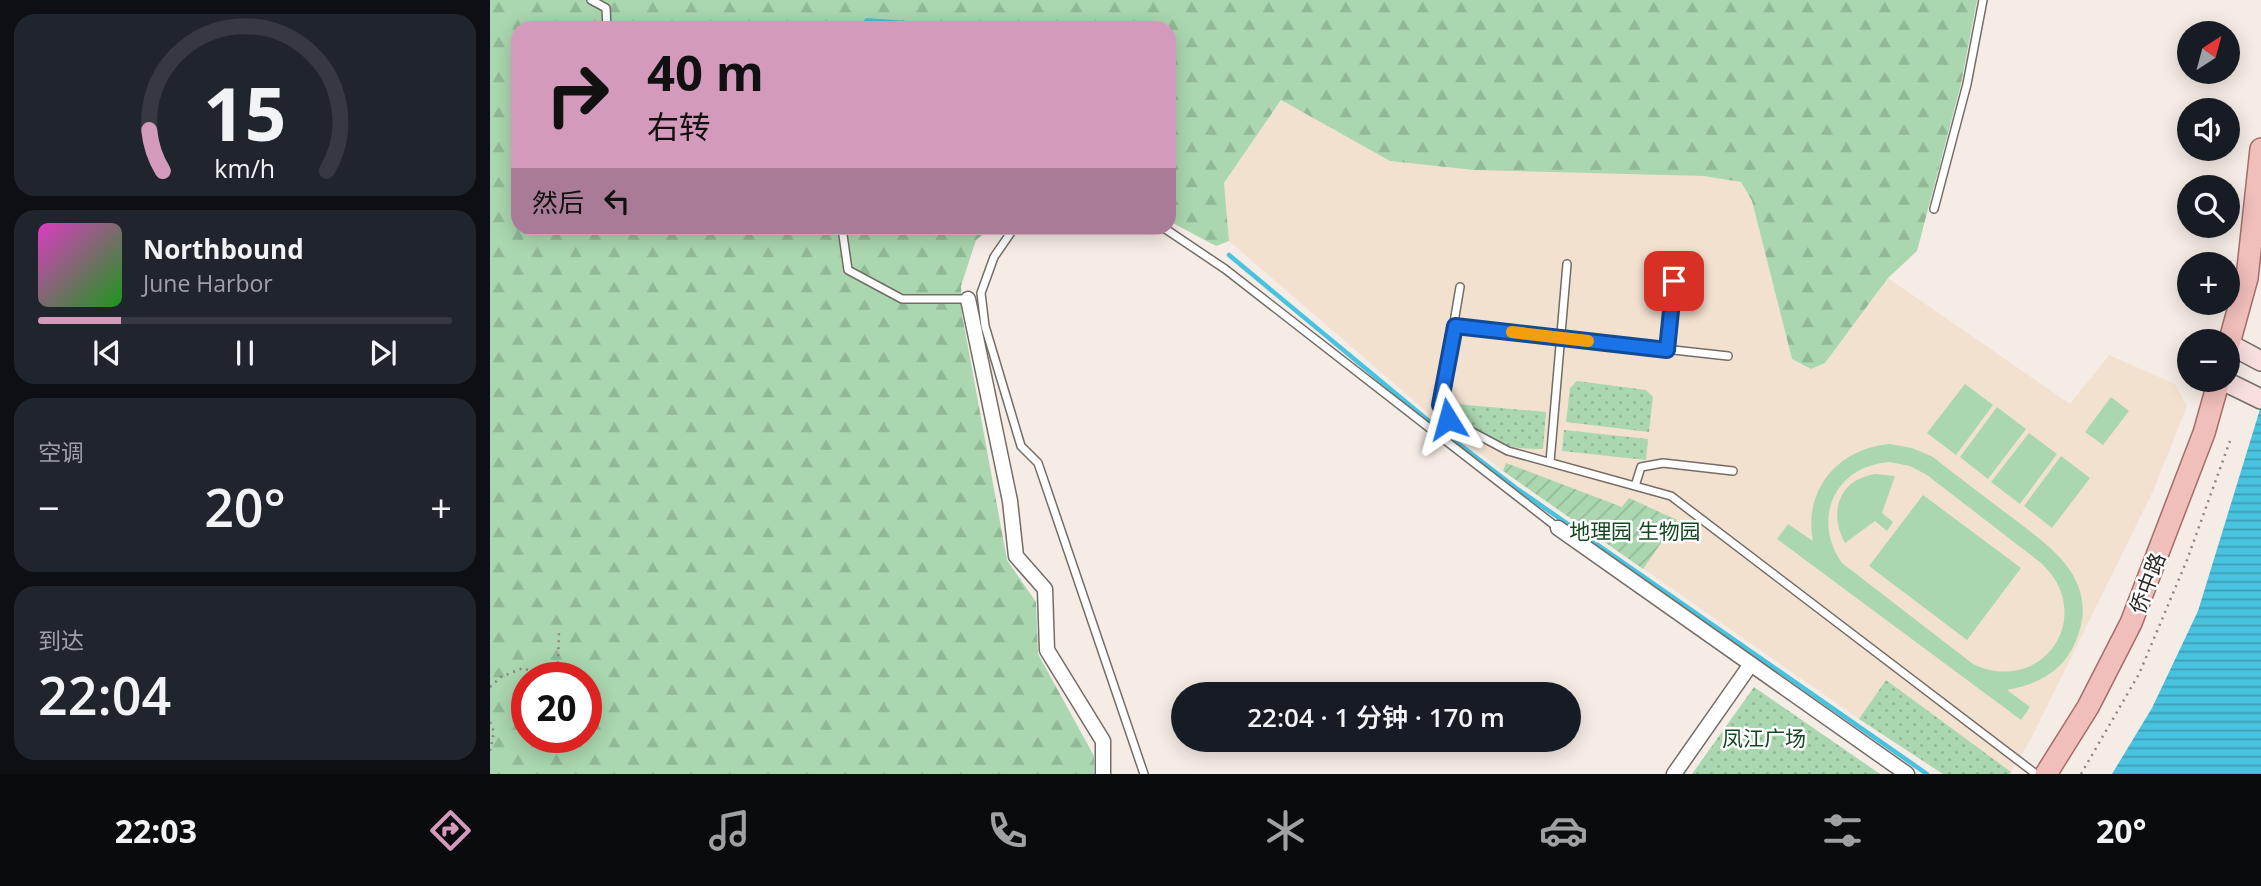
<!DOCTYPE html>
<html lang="zh">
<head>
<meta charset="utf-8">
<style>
  :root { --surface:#171b24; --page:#20242c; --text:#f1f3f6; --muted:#9ea1a6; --line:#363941; --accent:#d49abc }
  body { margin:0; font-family:"Open Sans","Noto Sans SC",sans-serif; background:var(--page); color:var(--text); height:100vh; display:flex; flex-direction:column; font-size:26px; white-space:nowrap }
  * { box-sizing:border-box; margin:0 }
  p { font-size:23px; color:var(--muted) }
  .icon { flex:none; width:38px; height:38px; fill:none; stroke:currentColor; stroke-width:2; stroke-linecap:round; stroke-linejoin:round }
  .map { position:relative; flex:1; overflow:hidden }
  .side { display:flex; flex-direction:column; gap:14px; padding:14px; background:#0d0f14; width:490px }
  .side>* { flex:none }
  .hud { position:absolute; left:21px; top:21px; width:665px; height:214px; border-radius:21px; box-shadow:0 4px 18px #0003; background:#d49abc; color:#111; overflow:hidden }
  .needle { width:46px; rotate:36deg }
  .buttons { position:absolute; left:1687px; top:21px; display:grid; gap:14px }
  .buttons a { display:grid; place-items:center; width:63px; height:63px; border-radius:50%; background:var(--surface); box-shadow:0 4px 18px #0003; font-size:35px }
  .speed { position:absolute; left:21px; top:662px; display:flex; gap:14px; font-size:35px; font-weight:700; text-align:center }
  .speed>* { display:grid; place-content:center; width:91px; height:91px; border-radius:50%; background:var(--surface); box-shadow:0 4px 18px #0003; line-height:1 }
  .speed .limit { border:10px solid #d22; background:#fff; color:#111 }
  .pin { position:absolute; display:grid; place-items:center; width:60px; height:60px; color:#fff; margin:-30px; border-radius:14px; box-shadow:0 4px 10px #0006 }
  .me { position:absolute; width:77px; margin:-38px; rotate:352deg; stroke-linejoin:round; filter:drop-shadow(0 0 5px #0008) }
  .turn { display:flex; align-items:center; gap:24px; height:147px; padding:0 21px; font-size:32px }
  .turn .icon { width:91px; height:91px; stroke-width:2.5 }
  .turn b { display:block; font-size:49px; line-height:60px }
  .then { display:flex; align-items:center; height:66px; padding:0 21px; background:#0003; gap:14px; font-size:26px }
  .big { font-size:52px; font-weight:600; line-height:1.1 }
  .side .tile { flex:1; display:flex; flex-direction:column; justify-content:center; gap:10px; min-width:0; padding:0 24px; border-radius:21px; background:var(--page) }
  .side .dial { align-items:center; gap:0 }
  .dial svg { height:182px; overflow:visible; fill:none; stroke:var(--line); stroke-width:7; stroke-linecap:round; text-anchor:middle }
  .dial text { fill:var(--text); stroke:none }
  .song { display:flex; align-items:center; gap:21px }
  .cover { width:84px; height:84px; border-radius:10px; background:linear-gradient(135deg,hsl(310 70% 55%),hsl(120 70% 35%)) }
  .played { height:7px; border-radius:4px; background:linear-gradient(90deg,var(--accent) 20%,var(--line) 20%) }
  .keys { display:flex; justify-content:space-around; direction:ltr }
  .heat { display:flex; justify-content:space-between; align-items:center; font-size:38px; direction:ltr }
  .trip { position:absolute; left:681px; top:682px; width:410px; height:70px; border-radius:35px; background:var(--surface); box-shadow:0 4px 18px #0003; font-weight:600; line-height:70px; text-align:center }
  .dock { display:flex; height:112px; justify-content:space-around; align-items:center; background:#090b0e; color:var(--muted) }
  .dock .icon { width:49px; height:49px }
  .dock .selected { color:var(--accent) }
  .dock b { font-size:32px; color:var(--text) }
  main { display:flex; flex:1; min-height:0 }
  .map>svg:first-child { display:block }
</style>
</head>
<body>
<main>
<section class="side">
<div class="tile dial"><svg viewBox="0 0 100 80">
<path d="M14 69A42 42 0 1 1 86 69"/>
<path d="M14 69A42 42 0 0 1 8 51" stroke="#d49abc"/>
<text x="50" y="56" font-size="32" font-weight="700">15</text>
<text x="50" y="72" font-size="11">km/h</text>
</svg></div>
<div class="tile">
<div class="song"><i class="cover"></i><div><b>Northbound</b><p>June Harbor</p></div></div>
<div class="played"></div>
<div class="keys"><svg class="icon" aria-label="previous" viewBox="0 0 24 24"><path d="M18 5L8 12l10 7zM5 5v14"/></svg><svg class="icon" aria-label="pause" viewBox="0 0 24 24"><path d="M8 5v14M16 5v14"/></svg><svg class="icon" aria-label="next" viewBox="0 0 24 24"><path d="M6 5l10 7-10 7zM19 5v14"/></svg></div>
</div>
<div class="tile"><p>空调</p>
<div class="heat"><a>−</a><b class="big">20°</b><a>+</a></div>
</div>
<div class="tile"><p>到达</p><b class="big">22:04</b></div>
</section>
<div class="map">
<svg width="1771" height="774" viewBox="0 0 1771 774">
  <defs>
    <pattern id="grass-dots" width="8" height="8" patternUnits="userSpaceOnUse" patternTransform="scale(1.75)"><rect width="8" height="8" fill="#aad7af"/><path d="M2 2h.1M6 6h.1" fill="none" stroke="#92b996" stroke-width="1.8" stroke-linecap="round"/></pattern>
    <pattern id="forest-firs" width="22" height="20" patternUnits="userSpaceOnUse" patternTransform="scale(1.75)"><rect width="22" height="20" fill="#aad7af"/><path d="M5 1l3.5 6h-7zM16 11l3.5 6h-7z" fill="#92b996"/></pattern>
    <pattern id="garden-furrows" width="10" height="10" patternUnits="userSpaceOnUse" patternTransform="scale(1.75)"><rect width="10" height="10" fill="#aad7af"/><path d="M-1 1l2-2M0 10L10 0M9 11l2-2" fill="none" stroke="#92b996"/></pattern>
    <pattern id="water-rules" width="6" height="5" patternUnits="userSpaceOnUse" patternTransform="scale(1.75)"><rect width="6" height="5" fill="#48c3df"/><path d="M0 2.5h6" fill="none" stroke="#3c9eb5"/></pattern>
  </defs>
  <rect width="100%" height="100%" fill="#f5ece5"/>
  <path fill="#f3e1d0" d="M791,100L900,161L1213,176L1251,182L1262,201L1302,359L1320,369L1335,363L1398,278L1580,404L1619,355L1685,384L1697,406L1663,491L1542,737L1520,774H1453L1369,719L1013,471L937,412L739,241L734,183Z"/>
  <path fill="url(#grass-dots)" d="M1087,381L1156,390L1163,397L1159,432L1076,422L1080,388Z
    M966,404L1056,412L1053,449C1044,449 1034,449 1024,447C1004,444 971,425 966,404Z
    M1074,430L1158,439L1156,460L1072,451Z
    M1396,680L1521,772L1520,774H1453L1369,719Z
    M1264,687L1390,774H1202Z"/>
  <path fill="url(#forest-firs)" fill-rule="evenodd" d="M0,0H1487L1471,84L1427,251L1398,278L1335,363L1321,369L1302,359L1262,201L1251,182L1213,176L984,170L900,161L791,100L734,183L739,241L726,246L679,221V28H28V228H501L486,240L471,286L472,314L517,560L546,602L548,654L604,756V774H0ZM37,677H96V737H37Z"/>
  <path fill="url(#garden-furrows)" d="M1016,463L1132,507L1139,498L1187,520L1153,569L1013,471Z"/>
  <path fill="#aad7af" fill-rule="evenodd" d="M1475,384L1503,405L1466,455L1437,433Z
    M1621,397L1639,411L1613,445L1595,432Z
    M1507,407L1536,429L1498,479L1470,457Z
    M1539,433L1567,454L1530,504L1501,482Z
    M1400,444L1422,448L1443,457C1467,476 1492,495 1516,513C1559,546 1613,579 1585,643C1573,671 1547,685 1517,690L1540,707L1531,720L1287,539L1298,524L1323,541C1313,490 1348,448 1400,444ZM1399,462L1420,466L1437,475L1551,563C1608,615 1552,697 1483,664L1352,563C1321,519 1345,466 1399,462Z
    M1571,456L1600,478L1562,528L1534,506Z
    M1386,474L1405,476L1392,513L1403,522L1397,531L1385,521L1355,543C1338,512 1349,479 1386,474Z
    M1433,495L1531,568L1477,640L1379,566Z"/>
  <path fill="url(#water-rules)" d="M376,18L445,23L447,28H369Z
    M1771,406V774H1622L1662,708L1708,611Z"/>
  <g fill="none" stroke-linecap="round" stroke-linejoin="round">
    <path stroke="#48c3df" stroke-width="4.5" d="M739,255L934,417L1026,488L1437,774"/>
    <g stroke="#746d66" stroke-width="10">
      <path id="lane" d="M101,0L116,8L117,28
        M1444,209L1477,84L1493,0
        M352,228L358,270L412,299H478
        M524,228L504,257L491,293L495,326L531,446L548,463L654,774
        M674,228L735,269L1068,528
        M970,287L950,405L958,419L1018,451L1181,496L1546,774
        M965,326L1238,356
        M1177,350L1184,281
        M1060,462L1077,264
        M1145,486L1151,467L1173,463L1243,471"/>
    </g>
    <g stroke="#746d66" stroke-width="17">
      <path id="street" d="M478,299L520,501L526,556L555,589L557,650L613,741V774
        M1068,528L1417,774
        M1184,774L1261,664"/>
    </g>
    <g stroke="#746d66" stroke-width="22">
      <path id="secondary" d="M1739,344L1771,361
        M1732,380L1771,399"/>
    </g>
    <g stroke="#a46d69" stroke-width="24">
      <path id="primary" d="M1738,347L1757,278L1771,149
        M1556,774L1598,707L1641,623L1714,433L1729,380"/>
    </g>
    <path stroke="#8c8681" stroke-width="2.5" stroke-dasharray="2 5" stroke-linecap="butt" d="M0,687L11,677L33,668L49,674L68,662L69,632
      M0,722L4,732L0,751
      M1591,774L1649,674L1697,560L1740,441"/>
    <use href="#lane" stroke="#fff" stroke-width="7"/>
    <use href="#street" stroke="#fff" stroke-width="14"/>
    <use href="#secondary" stroke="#f8dedd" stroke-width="19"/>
    <use href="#primary" stroke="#f0bebb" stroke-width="21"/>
  </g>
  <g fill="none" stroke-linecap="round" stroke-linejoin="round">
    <g stroke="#114b97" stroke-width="18">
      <path id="route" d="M958,419L950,405L965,326L1177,350L1184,281"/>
    </g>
    <use href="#route" stroke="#1a73e8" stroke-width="12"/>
    <path stroke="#f59e0b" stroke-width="12" d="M1022,332L1098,341"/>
  </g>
  <g text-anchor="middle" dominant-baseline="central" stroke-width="5" stroke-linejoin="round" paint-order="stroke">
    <g font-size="21" fill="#13471f" stroke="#fff">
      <text x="1145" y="531">地理园 生物园</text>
      <text x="1274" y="738">凤江广场</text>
    </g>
    <g font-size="21" fill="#2a2724" stroke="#fff">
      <text transform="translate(1657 583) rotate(-69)">侨中路</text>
    </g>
  </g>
</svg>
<div class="buttons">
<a><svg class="needle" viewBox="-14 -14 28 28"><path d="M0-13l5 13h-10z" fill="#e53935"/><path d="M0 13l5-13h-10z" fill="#9ea1a6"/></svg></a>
<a><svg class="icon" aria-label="sound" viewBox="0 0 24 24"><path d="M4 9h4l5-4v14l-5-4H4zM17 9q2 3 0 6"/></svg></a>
<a><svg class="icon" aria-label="search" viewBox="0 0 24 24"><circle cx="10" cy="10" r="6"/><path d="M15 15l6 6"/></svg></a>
<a>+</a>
<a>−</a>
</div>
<div class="speed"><div class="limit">20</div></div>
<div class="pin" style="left:1184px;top:281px;background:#d93025"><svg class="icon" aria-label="arrive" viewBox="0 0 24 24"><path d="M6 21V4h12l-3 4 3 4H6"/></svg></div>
<svg class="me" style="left:958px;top:419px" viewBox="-20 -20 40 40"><path d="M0-17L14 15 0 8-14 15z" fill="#1a73e8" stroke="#fff" stroke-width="4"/></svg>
<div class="trip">22:04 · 1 分钟 · 170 m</div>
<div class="hud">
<div class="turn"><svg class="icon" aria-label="right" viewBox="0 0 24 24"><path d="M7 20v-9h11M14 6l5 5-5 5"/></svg><div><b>40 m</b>右转</div></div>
<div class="then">然后<svg class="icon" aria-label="left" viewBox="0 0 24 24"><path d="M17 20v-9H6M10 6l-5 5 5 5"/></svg></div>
</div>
</div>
</main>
<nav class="dock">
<b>22:03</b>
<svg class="icon selected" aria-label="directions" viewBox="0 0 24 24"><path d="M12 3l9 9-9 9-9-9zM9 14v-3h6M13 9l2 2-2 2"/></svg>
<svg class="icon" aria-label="music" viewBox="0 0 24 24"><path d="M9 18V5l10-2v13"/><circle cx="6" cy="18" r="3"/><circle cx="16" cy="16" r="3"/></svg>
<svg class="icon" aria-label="phone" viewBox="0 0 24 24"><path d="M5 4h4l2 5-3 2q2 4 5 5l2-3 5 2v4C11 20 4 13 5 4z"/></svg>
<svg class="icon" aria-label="climate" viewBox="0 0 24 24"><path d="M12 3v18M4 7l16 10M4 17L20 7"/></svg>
<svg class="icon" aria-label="car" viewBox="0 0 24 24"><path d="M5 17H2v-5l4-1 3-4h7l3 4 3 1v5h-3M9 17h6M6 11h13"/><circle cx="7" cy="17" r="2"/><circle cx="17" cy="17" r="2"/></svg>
<svg class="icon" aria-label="filters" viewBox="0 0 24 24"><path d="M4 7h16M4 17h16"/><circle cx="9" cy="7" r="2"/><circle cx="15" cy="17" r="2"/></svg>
<b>20°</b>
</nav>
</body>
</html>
